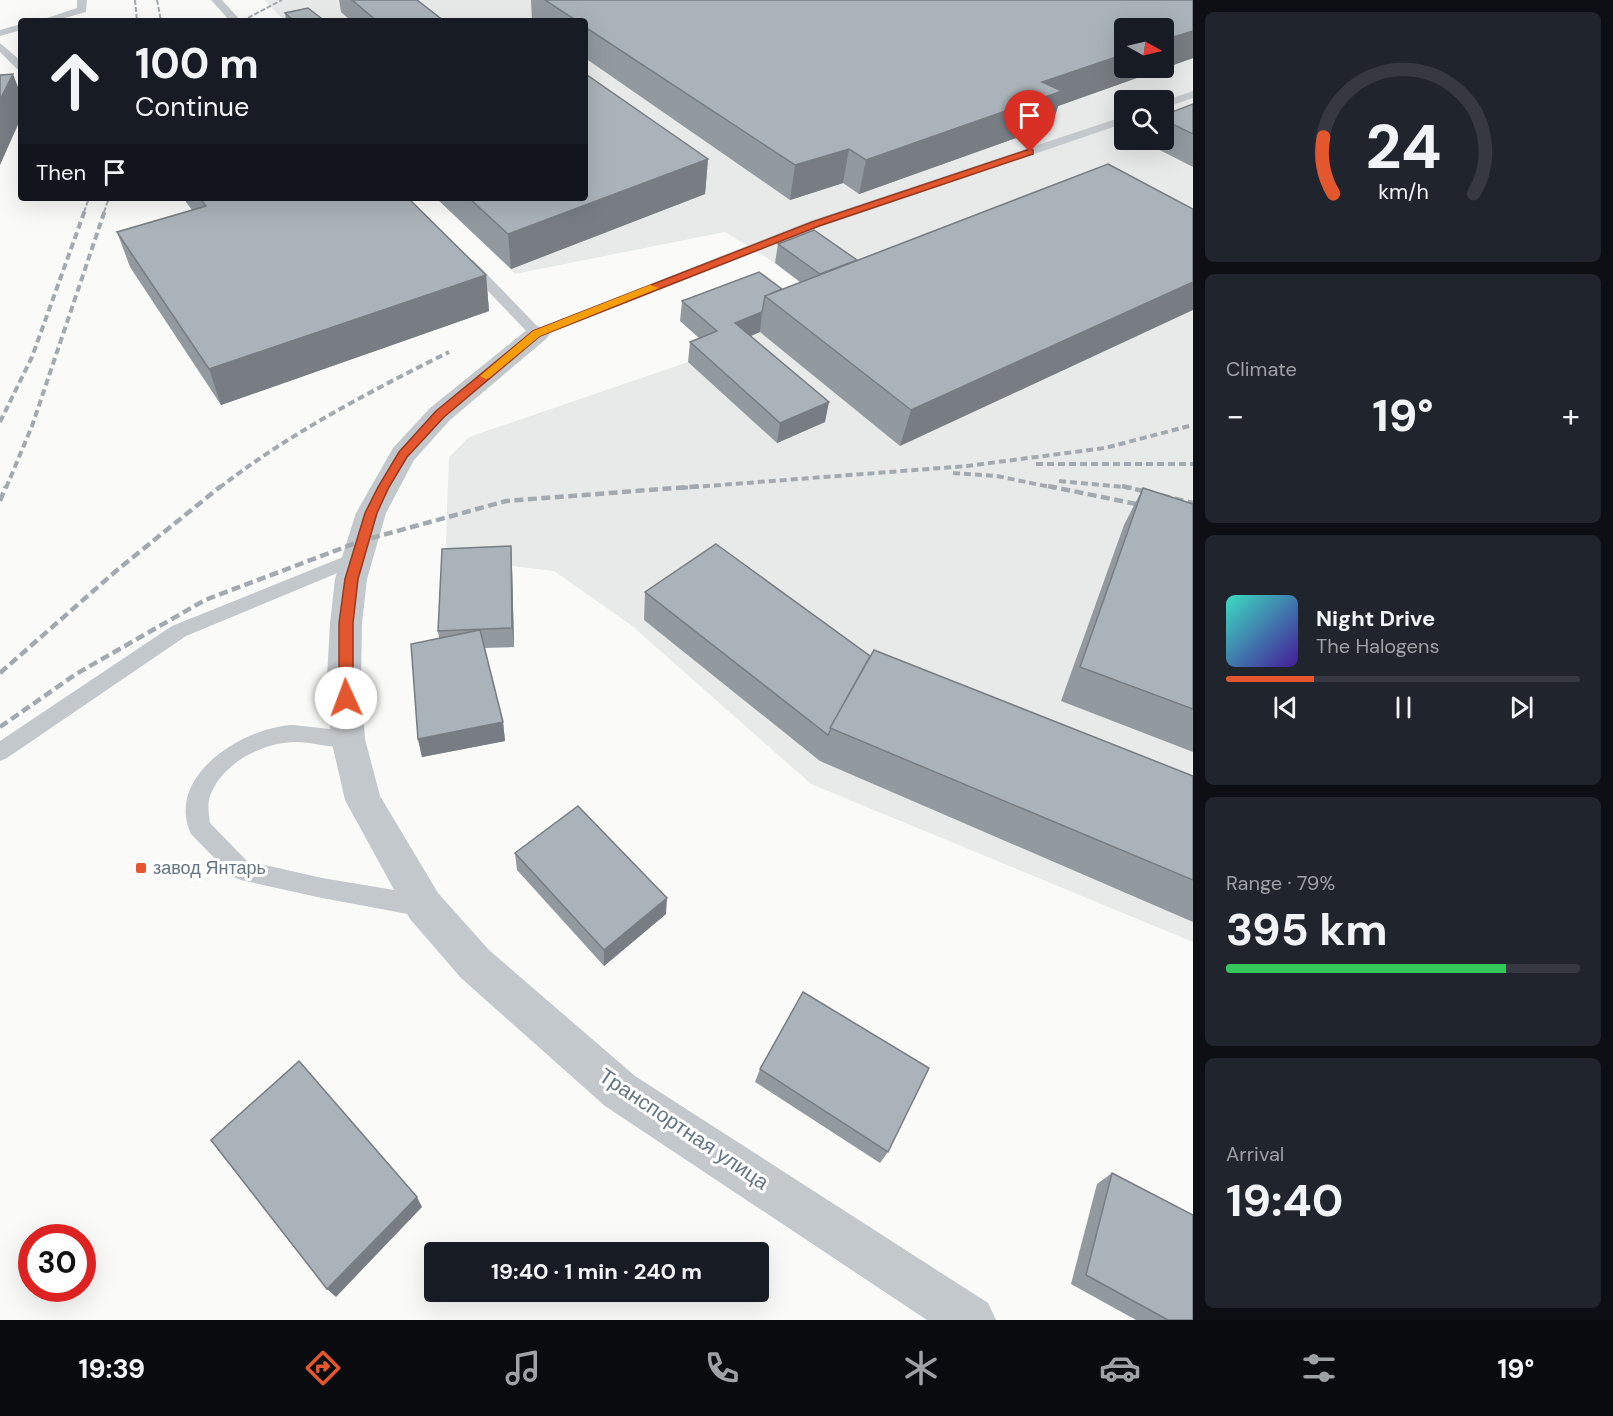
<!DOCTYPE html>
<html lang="en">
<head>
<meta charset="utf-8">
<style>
  :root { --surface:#171b24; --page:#20242c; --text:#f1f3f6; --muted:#9ea1a6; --line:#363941; --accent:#e4572e }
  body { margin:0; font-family:"DM Sans",sans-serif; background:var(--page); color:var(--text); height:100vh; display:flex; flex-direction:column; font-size:22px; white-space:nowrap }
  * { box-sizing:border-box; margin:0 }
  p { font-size:20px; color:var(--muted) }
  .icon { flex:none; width:33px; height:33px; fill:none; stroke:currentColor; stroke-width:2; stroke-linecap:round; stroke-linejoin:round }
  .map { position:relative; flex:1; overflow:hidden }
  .panel { display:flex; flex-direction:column; gap:12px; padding:12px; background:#0d0f14; width:420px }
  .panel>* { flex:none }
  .top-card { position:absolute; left:18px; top:18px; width:570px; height:183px; border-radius:6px; box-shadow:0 6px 24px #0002; background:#171b24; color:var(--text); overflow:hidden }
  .needle { width:39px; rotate:98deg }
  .tools { position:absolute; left:1114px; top:18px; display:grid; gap:12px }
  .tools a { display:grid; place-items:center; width:60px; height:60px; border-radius:6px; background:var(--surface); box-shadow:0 6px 24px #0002; font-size:30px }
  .speed { position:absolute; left:18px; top:1224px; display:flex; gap:12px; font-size:30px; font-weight:700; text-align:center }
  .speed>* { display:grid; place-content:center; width:78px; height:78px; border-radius:50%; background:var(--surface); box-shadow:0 6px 24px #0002; line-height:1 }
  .speed .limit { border:9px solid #d22; background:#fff; color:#111 }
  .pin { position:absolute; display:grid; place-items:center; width:51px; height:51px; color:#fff; margin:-62px -26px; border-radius:50% 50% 50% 0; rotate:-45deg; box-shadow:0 0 6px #0007 }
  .pin .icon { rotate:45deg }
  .me { position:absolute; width:66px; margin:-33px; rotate:358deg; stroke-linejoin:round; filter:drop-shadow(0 0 4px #0008) }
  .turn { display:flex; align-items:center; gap:21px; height:126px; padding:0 18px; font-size:27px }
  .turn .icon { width:78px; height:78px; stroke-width:2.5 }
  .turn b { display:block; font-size:42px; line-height:51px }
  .then { display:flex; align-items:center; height:57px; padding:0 18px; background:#0003; gap:12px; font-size:22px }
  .big { font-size:45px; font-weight:700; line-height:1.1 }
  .panel .widget { flex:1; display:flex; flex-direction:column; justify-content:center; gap:9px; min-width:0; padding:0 21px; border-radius:9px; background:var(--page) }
  .panel .dial { align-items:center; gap:0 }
  .dial svg { height:156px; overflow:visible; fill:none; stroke:var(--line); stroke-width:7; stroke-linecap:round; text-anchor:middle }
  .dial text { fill:var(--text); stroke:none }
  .song { display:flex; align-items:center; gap:18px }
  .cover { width:72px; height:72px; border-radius:9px; background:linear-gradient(135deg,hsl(170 70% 55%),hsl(260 70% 35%)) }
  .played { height:6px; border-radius:3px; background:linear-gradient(90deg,var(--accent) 25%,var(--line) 25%) }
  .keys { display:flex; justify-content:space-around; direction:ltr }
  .heat { display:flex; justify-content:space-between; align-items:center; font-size:33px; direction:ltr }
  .charge { height:9px; border-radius:4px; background:linear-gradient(90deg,#34c759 79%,var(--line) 0) }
  .trip { position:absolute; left:424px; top:1242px; width:345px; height:60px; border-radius:6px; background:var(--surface); box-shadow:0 6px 24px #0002; font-weight:700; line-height:60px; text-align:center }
  .tab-bar { display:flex; height:96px; justify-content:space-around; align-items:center; background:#090b0e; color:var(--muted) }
  .tab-bar .icon { width:42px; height:42px }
  .tab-bar .active { color:var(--accent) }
  .tab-bar b { font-size:27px; color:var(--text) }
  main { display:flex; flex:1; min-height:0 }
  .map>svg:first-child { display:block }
</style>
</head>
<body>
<main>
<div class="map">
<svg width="1193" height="1320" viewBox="0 0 1193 1320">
  <rect width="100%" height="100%" fill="#fafaf8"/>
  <path fill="#e8e9e9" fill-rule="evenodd" d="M264,0H1193V942L811,784L631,625L554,571L512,566L445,569L449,457L469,437L688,362L828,303L775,263L725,232L515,274L436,198H585V21H285ZM1125,28H1164V68H1125ZM1125,100H1164V140H1125Z"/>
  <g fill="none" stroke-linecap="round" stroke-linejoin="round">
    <path fill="#c3c8cc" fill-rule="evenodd" d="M77,0H87L86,12L54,21H38L77,8Z
      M211,0H222L241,21H230Z
      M21,24V30L0,36V30Z
      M0,43L21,61V70L17,69L0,52Z
      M1193,91V98L1164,108V101Z
      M1125,116V123L820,227L537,338L532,337L461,263L463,260H473L539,328L810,221Z
      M358,551L364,552L367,557L364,562L186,636L7,758L0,761V741L172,626Z
      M293,725L348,731L355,733L358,739L355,745C338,751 314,742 296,742C263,742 222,763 210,796C207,804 209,814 210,823L247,861L322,878L424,895L432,899L436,906L432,913L424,917L322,898L241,880L233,877L191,834C164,776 244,727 293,725Z"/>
    <path fill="#c3c8cc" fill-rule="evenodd" d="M537,326L546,329L550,334L546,339L450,420L414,460L386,513L367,579L362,623L361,677L365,739L380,796L438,893L489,950L635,1076L988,1303L996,1320H927L605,1106L461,978L410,919L345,800L331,739L327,677L330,623L335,579L356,513L393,448L430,408L528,329Z"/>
    <path stroke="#a2aab0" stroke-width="2" stroke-dasharray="5 2" stroke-linecap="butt" d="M135,0L137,21
      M157,0L161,21
      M242,21L282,0
      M84,212L89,198
      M104,212L109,198"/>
    <path stroke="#a2aab0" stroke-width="4" stroke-dasharray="7 4" stroke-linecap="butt" d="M0,422L32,357L85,210
      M1036,464H1193
      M953,473L997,476L1055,488
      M1059,481L1135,488
      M6,488L32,426L105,210
      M219,488C290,433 369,392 449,352
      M681,488L967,466L1105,448L1193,425"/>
    <path stroke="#a2aab0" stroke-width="4.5" stroke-dasharray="9 4.5" stroke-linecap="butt" d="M1048,486L1151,507
      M1122,486L1193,503
      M0,501L6,486
      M0,673L116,571L221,486
      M0,727L76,674L205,600L361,541L506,501L701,486"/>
  </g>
  <path fill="#929a9f" d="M339,0H417L444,21H351L341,12Z
    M531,0H1193V58L1058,106L1052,125L859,194L843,183L790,200L585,58V21H532Z
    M285,13L322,21H286Z
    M1193,104V167L1148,144L1149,140H1164V115Z
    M708,159L705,194L511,269L436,198H585Z
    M1108,164L900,446L760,332L751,336L825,422L777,443L688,362L690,342L699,338L680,321L682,301L782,289L800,282L775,263L778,244L857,260Z
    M183,198H408L486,275L489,311L221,405L130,267L117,232L192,210Z
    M1143,488L1193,504V752L1061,701L1124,525Z
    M511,546L512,566L514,647L484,648L503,722L505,741L422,757L418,739L439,638L438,631Z
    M645,592L870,656L1193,776V922L820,761L644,620Z
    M515,853L666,914L604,966L517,870Z
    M760,1069L888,1152L880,1163L755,1082Z
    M1112,1173L1193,1320H1136L1071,1284L1097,1184Z"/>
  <path fill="#777d82" d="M1193,31V58L1058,106L1052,125L859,194L866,160L1042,82L1125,54V68H1164V40Z
    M13,74L21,95V118L0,165V100Z
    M849,149L843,183L790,200L795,165Z
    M708,159L705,194L511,269L508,234Z
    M486,275L489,311L221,405L209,369Z
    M1193,282V310L900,446L911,410Z
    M762,312L760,332L733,343L735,323Z
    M829,402L825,422L777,443L780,423Z
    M511,546L512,566L514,647L512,628Z
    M503,722L505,741L422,757L418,739Z
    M667,898L666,914L604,966V950Z
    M417,1197L422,1207L336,1297L327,1289Z"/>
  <path fill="#aab3b9" stroke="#777d82" stroke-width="1.5" d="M352,0H417L444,21H377Z
    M545,0H1193V31L1164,40V28H1125V54L1042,82L1062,91L866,160L849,149L795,165L585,27V21H577Z
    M308,8L322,19L314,21H294L285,13Z
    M13,74L0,100V75Z
    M585,75H587L708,159L508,234L469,198H585Z
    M1193,104V134L1164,120V115Z
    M1108,164L1193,209V282L911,410L765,296Z
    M200,198H408L486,275L209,369L117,232L206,206Z
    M814,230L857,260L820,274L778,244Z
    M759,272L782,289L765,296L762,312L735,323L829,402L780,423L690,342L717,331L682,301Z
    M1143,488L1193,504V709L1080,667Z
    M716,544L870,656L830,728L831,729L828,735L645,592Z
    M511,546L512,628L438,631L442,549Z
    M480,630L503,722L418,739L411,644Z
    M874,650L1193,776V880L830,728Z
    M578,806L667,898L604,950L515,853Z
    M803,992L929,1068L888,1152L760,1069Z
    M299,1061L417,1197L327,1289L211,1140Z
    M1112,1173L1193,1215V1320H1168L1086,1275Z"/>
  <path fill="#e4572e" stroke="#94391e" stroke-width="1.5" d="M1030,149L1033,150V154L819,226L540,336L444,417L407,457L389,487L377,513L358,579L353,623V698L351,701H341L339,698V623L345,579L365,513L378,487L399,452L436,411L533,331L812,222Z"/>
  <path fill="#f59e0b" d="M650,285L659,288L540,336L489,378L486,379L480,376L533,331Z"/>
  <rect fill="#e4572e" stroke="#fff" stroke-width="2" x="135" y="862" width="12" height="12" rx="3"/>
  <g text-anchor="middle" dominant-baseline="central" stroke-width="6" stroke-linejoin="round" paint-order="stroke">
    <g font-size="18" fill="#657683" stroke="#fff" text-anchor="start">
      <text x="153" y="868">завод Янтарь</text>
    </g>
    <g font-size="21" fill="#657683" stroke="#fff">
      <text transform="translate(684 1129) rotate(34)">Транспортная улица</text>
    </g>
  </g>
</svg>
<div class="tools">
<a><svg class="needle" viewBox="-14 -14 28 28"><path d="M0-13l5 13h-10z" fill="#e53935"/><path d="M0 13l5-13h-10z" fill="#9ea1a6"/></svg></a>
<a><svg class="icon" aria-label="search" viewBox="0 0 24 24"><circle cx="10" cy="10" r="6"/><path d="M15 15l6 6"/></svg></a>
</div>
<div class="speed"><div class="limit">30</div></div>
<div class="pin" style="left:1030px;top:152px;background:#d93025"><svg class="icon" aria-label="arrive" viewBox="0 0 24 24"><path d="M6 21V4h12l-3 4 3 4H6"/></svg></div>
<svg class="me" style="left:346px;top:698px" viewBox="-20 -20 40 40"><circle r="19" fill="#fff"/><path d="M0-13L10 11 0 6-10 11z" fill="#e4572e"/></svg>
<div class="trip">19:40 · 1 min · 240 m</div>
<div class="top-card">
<div class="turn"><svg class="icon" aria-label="ahead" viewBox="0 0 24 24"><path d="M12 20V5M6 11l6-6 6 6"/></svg><div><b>100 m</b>Continue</div></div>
<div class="then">Then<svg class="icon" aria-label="arrive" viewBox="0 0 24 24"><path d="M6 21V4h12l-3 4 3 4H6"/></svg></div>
</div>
</div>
<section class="panel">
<div class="widget dial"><svg viewBox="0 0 100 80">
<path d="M14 69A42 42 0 1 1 86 69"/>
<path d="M14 69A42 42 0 0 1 9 40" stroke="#e4572e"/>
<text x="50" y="56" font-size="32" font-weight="700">24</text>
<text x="50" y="72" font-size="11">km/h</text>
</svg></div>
<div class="widget"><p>Climate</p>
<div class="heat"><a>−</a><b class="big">19°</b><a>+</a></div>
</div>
<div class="widget">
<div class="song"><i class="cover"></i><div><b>Night Drive</b><p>The Halogens</p></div></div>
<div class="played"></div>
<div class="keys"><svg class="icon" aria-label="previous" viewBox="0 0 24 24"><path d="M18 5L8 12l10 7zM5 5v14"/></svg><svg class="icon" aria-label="pause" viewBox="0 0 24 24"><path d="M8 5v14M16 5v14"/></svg><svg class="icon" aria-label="next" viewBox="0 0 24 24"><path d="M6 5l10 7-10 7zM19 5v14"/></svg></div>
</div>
<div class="widget"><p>Range · 79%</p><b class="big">395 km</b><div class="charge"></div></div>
<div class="widget"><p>Arrival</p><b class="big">19:40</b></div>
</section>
</main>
<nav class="tab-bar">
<b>19:39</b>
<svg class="icon active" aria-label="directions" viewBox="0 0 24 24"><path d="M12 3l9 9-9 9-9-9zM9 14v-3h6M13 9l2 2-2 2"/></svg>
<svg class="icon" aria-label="music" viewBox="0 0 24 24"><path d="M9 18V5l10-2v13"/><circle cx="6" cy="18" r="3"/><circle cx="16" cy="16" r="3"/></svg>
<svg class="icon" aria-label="phone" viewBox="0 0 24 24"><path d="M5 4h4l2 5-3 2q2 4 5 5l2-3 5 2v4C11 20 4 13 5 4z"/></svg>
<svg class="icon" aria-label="climate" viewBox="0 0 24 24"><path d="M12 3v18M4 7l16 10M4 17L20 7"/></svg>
<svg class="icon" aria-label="car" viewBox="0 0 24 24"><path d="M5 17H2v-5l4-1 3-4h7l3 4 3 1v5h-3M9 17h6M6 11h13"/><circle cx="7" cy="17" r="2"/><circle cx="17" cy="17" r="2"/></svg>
<svg class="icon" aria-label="filters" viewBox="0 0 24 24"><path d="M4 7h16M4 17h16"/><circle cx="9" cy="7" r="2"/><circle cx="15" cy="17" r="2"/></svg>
<b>19°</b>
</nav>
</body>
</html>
